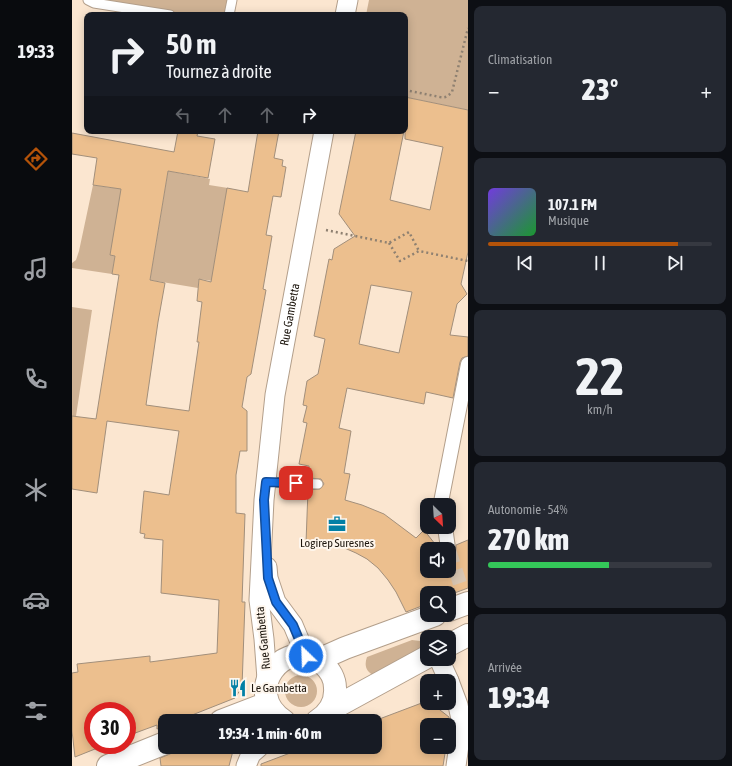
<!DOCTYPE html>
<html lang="fr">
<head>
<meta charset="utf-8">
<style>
  :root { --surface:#171b24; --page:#242831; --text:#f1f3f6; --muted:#9ea1a6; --line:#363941; --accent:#b45309 }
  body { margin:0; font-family:"Asap Condensed",sans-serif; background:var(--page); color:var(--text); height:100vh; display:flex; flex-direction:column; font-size:15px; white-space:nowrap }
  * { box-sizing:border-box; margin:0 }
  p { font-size:13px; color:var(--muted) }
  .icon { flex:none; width:22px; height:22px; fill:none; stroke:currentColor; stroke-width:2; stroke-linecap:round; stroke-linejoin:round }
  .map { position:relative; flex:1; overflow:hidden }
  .drawer { display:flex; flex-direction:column; gap:6px; padding:6px; background:#0d0f14; width:264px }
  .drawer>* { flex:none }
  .top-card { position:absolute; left:12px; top:12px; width:324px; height:122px; border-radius:8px; box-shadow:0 2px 10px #0003; background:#171b24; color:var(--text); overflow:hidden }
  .needle { width:26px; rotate:155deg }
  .fabs { position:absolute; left:348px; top:498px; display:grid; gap:8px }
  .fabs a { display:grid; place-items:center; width:36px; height:36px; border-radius:8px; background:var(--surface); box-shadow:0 2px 10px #0003; font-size:20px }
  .speed { position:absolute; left:12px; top:702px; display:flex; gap:8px; font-size:20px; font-weight:700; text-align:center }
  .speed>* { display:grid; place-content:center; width:52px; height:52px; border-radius:50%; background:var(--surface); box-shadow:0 2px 10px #0003; line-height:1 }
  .speed .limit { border:6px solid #d22; background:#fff; color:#111 }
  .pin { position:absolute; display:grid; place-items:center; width:34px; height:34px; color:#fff; margin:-17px; border-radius:8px; box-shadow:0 2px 6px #0006 }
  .me { position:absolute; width:44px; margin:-22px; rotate:336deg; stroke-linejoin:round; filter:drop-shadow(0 0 3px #0008) }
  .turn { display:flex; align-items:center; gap:14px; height:84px; padding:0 16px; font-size:18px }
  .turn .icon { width:52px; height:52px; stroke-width:2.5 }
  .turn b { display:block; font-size:28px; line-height:34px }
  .lanes { display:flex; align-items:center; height:38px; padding:0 16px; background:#0003; justify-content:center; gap:20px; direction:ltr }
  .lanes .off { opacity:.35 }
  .big { font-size:30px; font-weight:800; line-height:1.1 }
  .drawer .tile { flex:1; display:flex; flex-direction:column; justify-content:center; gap:6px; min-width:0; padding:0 14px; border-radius:8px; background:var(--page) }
  .drawer .dial { align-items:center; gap:0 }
  .dial b { font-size:52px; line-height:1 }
  .song { display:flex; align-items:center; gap:12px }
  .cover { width:48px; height:48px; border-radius:6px; background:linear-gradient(135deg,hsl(260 70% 55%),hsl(130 70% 35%)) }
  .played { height:4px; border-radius:2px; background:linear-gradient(90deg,var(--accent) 85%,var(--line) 85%) }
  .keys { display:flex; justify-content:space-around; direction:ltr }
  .heat { display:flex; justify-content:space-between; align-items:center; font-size:22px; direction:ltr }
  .charge { height:6px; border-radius:3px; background:linear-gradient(90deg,#34c759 54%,var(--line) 0) }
  .trip { position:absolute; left:86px; top:714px; width:224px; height:40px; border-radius:8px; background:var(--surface); box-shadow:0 2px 10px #0003; font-weight:800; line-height:40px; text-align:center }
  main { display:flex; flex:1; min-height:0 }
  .tab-bar { display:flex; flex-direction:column; width:72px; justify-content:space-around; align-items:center; background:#090b0e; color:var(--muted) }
  .tab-bar .icon { width:28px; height:28px }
  .tab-bar .current { color:var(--accent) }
  .tab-bar b { font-size:18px; color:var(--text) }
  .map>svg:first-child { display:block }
</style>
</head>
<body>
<main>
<nav class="tab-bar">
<b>19:33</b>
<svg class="icon current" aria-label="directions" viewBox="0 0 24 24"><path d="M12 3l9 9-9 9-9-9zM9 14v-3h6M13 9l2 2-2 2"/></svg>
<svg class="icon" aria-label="music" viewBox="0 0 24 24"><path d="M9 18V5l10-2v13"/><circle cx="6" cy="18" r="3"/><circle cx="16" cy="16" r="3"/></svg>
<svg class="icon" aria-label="phone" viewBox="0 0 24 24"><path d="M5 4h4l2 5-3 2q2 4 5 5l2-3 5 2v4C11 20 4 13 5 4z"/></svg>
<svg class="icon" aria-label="climate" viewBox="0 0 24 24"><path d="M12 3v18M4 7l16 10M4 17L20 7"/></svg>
<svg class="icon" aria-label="car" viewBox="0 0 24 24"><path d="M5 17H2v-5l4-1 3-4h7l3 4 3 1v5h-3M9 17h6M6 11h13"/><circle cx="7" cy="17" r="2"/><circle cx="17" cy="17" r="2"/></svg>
<svg class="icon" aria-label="filters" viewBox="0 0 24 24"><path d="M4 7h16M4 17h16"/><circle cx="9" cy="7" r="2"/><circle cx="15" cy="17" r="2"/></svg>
</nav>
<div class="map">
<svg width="396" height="766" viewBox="0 0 396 766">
  <rect width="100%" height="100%" fill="#fbe6d0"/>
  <path fill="#cfb294" d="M16,0H160L157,15H98Z
    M297,0H396V110L333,97V15H294Z
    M45,162L58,165L38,255L43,256L40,274L0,268V263L4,260L7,251L21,185L40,188Z
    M96,171L138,179L137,185L156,188L153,210L151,211L143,259L141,281L127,279L126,288L78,280Z
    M0,307L20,310L4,416H0Z
    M340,640L348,641L352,647L301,675C294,671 292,665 295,657Z
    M213 691a16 16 0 1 1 32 0a16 16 0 1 1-32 0Z"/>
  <path fill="#ecbf8e" stroke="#a28f7b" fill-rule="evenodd" d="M333,97L396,110V252L389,284L395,294L385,304L378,335L396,337V356L390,358L388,362L381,398L354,392L352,404L275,388L267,428L279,431L272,473L278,474L273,500L290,505L312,514L344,538L352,530L367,549H355V571H377V556L381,555L384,552V545L396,540V588L377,595V593H355V604L334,612L324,592L316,580L306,568L295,559L284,553L268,546L255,543H234L236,490L248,489L252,484L249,479L237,478V466L227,464L235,423L231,422L235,406L231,405L235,381L246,374L253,339L242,336L257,259L260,260L262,249L283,236L267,214L284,131H332L318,200L358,210L371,147L333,139ZM299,285L340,292L327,353L287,344Z
    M106,131H126L125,136L143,139L136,178L96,171L78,280L93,283L86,322L74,405L117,411L127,342H125L130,302L125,301L127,279L139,282L155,188L176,192L186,131H207L202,158L211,160L210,166L214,167L209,197L201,196L194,235L200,236L191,289L194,290L179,374L175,377L170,407L175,411V451H168L164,475V513L173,514L170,602H173L170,687L163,698L105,721H93V726L85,729V725L55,736V711H21V745H33L3,757L0,731V673L6,672L5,664L78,656V662L145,653L147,600L89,593L91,540L72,538L73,534L68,533L72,491L97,495L107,431L35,421L25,493L0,489V416L24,419L47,275L40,274L43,256L38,255L49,189L21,185L25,158L0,154V133L102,152Z
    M355,701V703H359L377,717V726L355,725V747H374L371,766H189V764L234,747H303L302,721Z
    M104,747H162L157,766H89L88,758L98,754L103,751Z"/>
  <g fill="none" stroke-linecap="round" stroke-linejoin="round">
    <path stroke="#dac7b3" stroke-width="14" stroke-dasharray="14 7" stroke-linecap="butt" d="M377,550L390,590"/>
    <g stroke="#b39f8b" stroke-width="11">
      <path id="service" d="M16,0L22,3L98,15
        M157,15L160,0
        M194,482L246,484"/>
    </g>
    <g stroke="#b39f8b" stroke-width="16">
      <path id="pedestrian" d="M369,505V502L396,364
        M373,527L376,548"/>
    </g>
    <g stroke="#b39f8b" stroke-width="21">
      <g id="minor">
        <path d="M273,15L276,0"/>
        <path d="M195,567L196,578L204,602L221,625L234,656"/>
        <path d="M367,659L377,681"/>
        <path id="s1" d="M195,679L192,639L187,600L192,500L203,395L252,131"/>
        <path d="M377,681L386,705L390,724L384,766"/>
        <path d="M174,766L179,754L187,747"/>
      </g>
    </g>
    <g stroke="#b39f8b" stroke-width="24">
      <path id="tertiary" d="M377,610L396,603
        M377,645L396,635
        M246,660L273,648L363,615
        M258,710L355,657
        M149,721L196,703
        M212,721C168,692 213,633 251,664C258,670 263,679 263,688C264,702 256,714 245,721
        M36,766L93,743"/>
    </g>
    <path stroke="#8e8071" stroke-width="2.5" stroke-dasharray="2 3" stroke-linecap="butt" d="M333,90L368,97C374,98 376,96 380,92L396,28
      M254,230L317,243L337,232L347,251
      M317,243L328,261L347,251L396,261"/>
    <use href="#service" stroke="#fff" stroke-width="9"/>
    <use href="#pedestrian" stroke="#fff" stroke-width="14"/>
    <use href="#minor" stroke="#fff" stroke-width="19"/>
    <use href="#tertiary" stroke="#fff" stroke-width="22"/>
  </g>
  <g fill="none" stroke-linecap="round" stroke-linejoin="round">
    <g stroke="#114b97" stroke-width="10">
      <path id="route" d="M224,483L194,482L192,500L196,578L204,602L221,625L234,656"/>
    </g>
    <use href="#route" stroke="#1a73e8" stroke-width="7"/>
  </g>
  <defs>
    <g id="office-bare" transform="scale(1.38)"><path d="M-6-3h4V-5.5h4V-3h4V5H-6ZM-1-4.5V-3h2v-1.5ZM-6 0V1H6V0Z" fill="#0380a5" stroke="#fef6ed" stroke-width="2.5" paint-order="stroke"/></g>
    <g id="restaurant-bare" transform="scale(1.38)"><path d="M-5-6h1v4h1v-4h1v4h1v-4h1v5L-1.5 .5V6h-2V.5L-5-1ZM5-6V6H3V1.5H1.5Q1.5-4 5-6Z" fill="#0380a5" stroke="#fef6ed" stroke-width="2.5" paint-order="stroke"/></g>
  </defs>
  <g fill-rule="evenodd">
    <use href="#office-bare" x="265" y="524"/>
    <use href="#restaurant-bare" x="166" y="688"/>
  </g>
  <g text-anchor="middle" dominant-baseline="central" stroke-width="4" stroke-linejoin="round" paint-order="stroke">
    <g font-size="12" fill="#1c150d" stroke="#fef6ed">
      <text stroke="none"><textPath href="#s1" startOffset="367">Rue Gambetta</textPath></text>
      <text transform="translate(191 638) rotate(-96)">Rue Gambetta</text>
    </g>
    <g font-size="12" fill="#1c150d" stroke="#fef6ed">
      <text x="265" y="543">Logirep Suresnes</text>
      <text x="179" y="688" text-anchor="start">Le Gambetta</text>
    </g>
  </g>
</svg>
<div class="fabs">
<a><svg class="needle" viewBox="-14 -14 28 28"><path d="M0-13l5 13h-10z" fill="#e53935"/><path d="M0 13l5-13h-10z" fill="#9ea1a6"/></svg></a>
<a><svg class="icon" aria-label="sound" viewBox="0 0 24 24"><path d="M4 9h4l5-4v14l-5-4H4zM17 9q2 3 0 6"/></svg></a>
<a><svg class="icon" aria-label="search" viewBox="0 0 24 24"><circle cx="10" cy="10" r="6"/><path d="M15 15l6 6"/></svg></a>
<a><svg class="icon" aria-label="layers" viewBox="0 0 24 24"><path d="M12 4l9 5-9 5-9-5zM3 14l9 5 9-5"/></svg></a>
<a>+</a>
<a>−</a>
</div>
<div class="speed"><div class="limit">30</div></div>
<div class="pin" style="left:224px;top:483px;background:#d93025"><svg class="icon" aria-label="arrive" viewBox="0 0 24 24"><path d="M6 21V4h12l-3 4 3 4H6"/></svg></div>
<svg class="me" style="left:234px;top:656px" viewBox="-20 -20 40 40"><circle r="17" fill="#1a73e8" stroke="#fff" stroke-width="3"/><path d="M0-11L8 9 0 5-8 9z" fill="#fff"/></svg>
<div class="trip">19:34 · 1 min · 60 m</div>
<div class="top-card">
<div class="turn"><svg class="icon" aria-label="right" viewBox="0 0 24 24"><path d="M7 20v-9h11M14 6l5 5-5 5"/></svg><div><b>50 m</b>Tournez à droite</div></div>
<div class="lanes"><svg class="icon off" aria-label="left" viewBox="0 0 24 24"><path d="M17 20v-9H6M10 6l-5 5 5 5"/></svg><svg class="icon off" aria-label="ahead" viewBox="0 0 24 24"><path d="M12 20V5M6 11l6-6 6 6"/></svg><svg class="icon off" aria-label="ahead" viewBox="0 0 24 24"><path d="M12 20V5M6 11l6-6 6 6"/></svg><svg class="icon" aria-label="right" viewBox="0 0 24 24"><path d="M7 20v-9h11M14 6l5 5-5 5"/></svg></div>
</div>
</div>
<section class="drawer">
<div class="tile"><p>Climatisation</p>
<div class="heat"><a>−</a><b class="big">23°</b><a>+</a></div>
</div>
<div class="tile">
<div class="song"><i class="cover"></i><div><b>107.1 FM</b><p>Musique</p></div></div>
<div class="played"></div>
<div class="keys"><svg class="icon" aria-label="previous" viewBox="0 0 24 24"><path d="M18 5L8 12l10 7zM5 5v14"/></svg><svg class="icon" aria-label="pause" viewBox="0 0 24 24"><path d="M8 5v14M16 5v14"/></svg><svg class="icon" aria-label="next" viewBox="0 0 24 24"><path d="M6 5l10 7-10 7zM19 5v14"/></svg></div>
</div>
<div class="tile dial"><b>22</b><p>km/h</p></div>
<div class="tile"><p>Autonomie · 54%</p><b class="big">270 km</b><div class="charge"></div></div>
<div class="tile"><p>Arrivée</p><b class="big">19:34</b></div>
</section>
</main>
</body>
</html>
